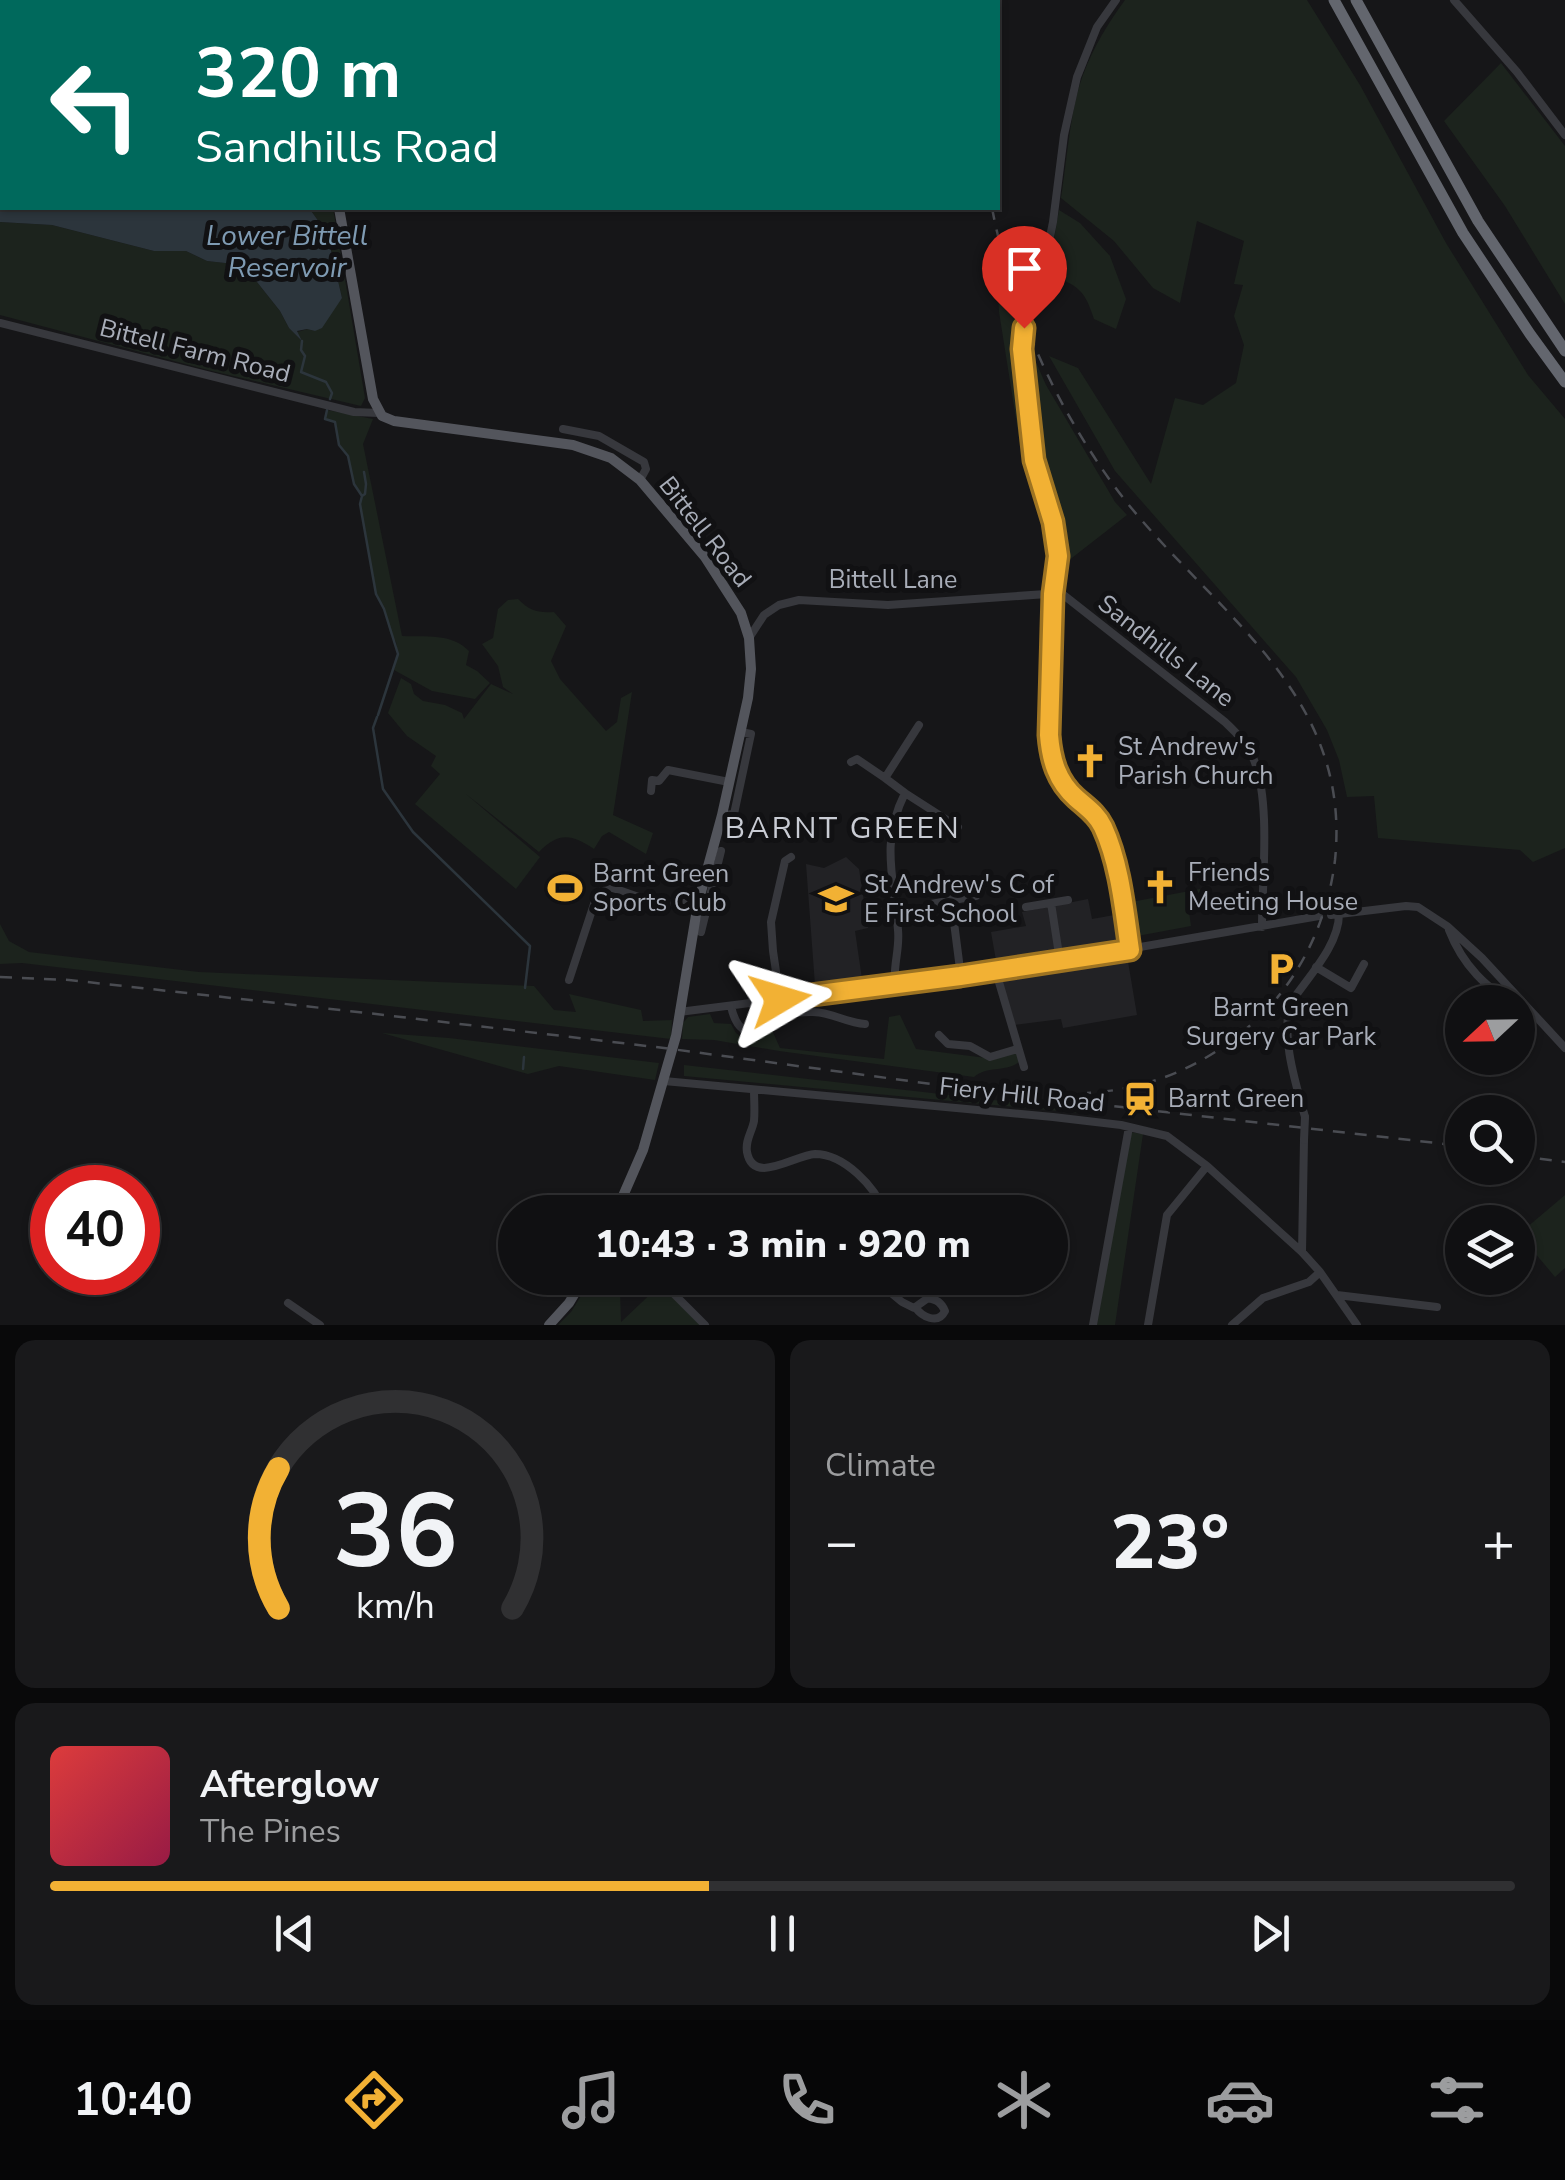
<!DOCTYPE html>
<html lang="en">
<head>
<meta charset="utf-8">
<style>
  :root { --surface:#101012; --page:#19191b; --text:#f1f3f6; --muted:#9c9d9f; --line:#303032; --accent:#f2b134 }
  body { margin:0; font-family:"Nunito Sans",sans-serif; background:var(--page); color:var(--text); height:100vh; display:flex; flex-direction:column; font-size:38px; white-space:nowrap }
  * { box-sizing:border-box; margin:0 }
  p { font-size:32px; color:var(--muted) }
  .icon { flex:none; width:55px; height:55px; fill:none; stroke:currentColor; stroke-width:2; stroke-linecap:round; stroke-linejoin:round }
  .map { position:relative; height:1325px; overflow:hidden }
  .sheet { display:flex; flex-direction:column; gap:15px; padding:15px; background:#09090a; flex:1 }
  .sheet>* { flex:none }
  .guide { position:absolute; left:0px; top:0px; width:1000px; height:210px; box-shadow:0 2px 8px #0004,0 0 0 2px var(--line); background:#00695c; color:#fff; overflow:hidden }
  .needle { width:65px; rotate:248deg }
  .buttons { position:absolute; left:1445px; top:985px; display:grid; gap:20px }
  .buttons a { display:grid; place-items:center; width:90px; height:90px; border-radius:50%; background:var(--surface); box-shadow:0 2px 8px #0004,0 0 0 2px var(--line); font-size:50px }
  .speed { position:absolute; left:30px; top:1165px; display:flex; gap:20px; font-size:50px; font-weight:700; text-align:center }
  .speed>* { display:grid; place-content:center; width:130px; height:130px; border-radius:50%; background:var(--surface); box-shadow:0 2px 8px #0004,0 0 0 2px var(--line); line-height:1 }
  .speed .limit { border:15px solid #d22; background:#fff; color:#111 }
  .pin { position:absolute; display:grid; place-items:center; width:85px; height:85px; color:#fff; margin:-102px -42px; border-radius:50% 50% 50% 0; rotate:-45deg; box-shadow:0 0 10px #0007 }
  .pin .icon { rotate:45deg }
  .me { position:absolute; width:110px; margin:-55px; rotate:83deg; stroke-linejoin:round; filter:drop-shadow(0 0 8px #0008) }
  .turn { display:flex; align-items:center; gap:35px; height:210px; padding:0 30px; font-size:45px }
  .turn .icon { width:130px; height:130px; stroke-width:2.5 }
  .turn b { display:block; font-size:70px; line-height:85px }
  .big { font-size:75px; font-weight:800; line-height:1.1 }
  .sheet .card { flex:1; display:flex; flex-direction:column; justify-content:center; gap:15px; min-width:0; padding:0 35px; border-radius:20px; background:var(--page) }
  .sheet .dial { align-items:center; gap:0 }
  .dial svg { height:260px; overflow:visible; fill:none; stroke:var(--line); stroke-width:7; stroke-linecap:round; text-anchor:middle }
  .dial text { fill:var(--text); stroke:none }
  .song { display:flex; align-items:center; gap:30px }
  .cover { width:120px; height:120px; border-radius:15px; background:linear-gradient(135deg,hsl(0 70% 55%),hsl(340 70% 35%)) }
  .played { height:10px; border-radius:5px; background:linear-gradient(90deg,var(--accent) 45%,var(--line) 45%) }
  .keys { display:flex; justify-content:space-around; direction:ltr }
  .heat { display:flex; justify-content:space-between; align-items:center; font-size:55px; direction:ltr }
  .sheet .tiles { flex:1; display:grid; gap:15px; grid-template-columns:1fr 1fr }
  .card:last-child { grid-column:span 2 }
  .trip { position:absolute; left:498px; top:1195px; width:570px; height:100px; border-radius:50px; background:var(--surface); box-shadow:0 2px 8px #0004,0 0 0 2px var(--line); font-weight:800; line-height:100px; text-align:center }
  .tabs { display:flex; height:160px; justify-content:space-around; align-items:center; background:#060607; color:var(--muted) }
  .tabs .icon { width:70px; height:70px }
  .tabs .on { color:var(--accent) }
  .tabs b { font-size:45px; color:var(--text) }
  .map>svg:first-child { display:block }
</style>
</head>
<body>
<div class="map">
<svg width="1565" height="1325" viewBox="0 0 1565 1325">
  <rect width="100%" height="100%" fill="#161618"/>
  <path fill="#222225" d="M846,857L859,869L868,928L855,931L862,979L815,985L806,864L824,868Z
    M1088,899L1092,919L1120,914L1137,1015L1063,1028L1061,1019L1013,1025L997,966L991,932L1026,926L1022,912Z"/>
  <path fill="#1c231d" d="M1125,0H1307L1360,85L1446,243L1528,375L1565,419V848L1533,862L1520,850L1378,838L1374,796L1347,797L1339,760L1327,730L1296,677L1115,471L1049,356L1078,368L1151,484L1175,398L1203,405L1236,383L1244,345L1234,316L1243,285L1234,284L1244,241L1197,221L1180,303L1153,288L1114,241L1061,198C1067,161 1070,110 1083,75C1093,48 1108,23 1125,0Z
    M1501,63L1565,146V304L1505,206L1444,121Z
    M309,208H333L365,398L361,406L212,371L0,315V222L52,225L154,251H186L207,261L234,264L253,277L280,311L289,328L301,340L297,332L308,329L315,331L342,298L327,233Z
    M1059,210L1080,223L1110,256L1126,299L1116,329L1094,319C1084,288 1078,286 1048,274Z
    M996,258L1019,317L1027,438L1020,444L999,312Z
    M1028,344L1046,385L1115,502L1127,515L1068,561L1037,453L1025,354V345Z
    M327,410L373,419L363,444L402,636C425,637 452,633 469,651L466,665L477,671L490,683L475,699L432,691L394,670L398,654L396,642L390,633L384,609L376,594L360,504L362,496L354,484L348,456L339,445L335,422L325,419Z
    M518,599C530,611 538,613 554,612L566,626L551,661L560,679L606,731L617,722L621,698L632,692L613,815L653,833L646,854L609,832L602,836L594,849C571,834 559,832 539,852L466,794L540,857L516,889L415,804L440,774L431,766L436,756L407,736L388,713L401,678L411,684L414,694L423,701L445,705L462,713L464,719L491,684L513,694L503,687L498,666L482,644L493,638L498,609L508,600Z
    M1200,889L1202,901L1188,904L1191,926L1132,937L1126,903Z
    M0,924L9,941L29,952L199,972L534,986L554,1010L576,1012L569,994L641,1010L643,1021L672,1020L671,1039L22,963L0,964Z
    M710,1014L714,1023L731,1024L736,1033L745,1039L772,1030L780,1048L884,1059L889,1017L900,1015L916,1049L994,1059L1016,1052L1019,1062C1004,1073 988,1065 974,1077L779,1051L714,1040L682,1039L683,1023L688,1017Z
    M382,1033L449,1038L659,1063L655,1080L559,1066L528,1074Z
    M684,1065L1081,1110V1113L684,1076Z
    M1130,1132L1143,1134L1115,1325H1097Z
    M1565,1195V1268L1555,1277L1519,1234Z
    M592,1278H631L620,1290L621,1322L660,1285L700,1325H558L571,1312Z"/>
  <path fill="#2c353c" d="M2,122V208H309L327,233L342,298L322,328L315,331L307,329L297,331L302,341L289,328L280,311L253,277L234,264L207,261L186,251H154L52,225L0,222V123Z"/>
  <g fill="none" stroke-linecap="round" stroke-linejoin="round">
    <path stroke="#2c353c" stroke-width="2.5" d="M84,0L85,2
      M555,0L562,2
      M759,0L768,2
      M713,2L717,0
      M0,102L2,101
      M302,341L301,350L305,356L301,372L326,382L332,393L330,399
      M327,410L325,419L335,422L339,445L348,456L354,484L362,496L360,504L376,594L384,609L398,654L378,715
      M362,496L365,494L366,484L364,472
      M377,717L373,728L383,789L413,832L530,946L525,988
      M523,1069L524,1057"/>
    <path stroke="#37383d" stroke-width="8" d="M1116,0L1097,27L1077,77L1064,135L1053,222L1044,266L1041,282L1027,317L1022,339L1034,460L1053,522L1058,556L1053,594L1049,735C1051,760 1057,781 1076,798C1086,807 1097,814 1103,827C1120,865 1123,909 1130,950
      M1454,0L1517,72L1565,135
      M0,323L354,412L379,413
      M563,429L599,436L644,462L646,469L640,480
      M749,638L764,615L779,605L799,600L888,605L1061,593L1225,722C1237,733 1248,745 1254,760C1271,803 1262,880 1262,927
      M851,762L857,759L885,778
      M651,791L652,780L659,781L668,770L729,782
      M905,793L958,827
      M722,815L734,814L751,734L741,732
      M951,899L961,977
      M1051,903L1060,961
      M931,904L976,896
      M1026,907L1068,900
      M1331,915L1406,906L1418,907L1447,926L1482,958L1565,1048
      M1449,930C1461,961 1487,994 1521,1003
      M701,932L721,851
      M1316,967L1351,988L1364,964
      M996,972L1024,1067
      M569,980L595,901L602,890L610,887L656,903H698
      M895,984C893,965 900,949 898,930C894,877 880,843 905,793L885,778L919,725
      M780,999L773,951L771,922L785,861L791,857
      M731,1006C735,1026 747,1041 768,1028C775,1024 781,1017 788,1015C795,1012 804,1012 811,1012C830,1011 846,1023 865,1024
      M679,1012L996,972L1319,916
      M939,1035L948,1044L970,1046L990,1057L1017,1049
      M664,1081L1053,1117L1121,1125L1167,1136L1207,1166L1302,1252L1320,1272L1357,1325
      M754,1090C754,1100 755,1111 754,1121C752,1132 745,1140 747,1152C753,1186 795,1155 815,1154C844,1154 876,1187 884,1212
      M1305,1117C1296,1085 1279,1032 1292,1001C1309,976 1339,945 1339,914
      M1302,1252L1304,1140
      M658,1278L705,1325
      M873,1278L902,1302L914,1308L928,1298L937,1278
      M1337,1295L1437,1307
      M288,1303L320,1325
      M915,1307C922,1317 938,1325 945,1311C941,1302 937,1300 928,1298
      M1093,1325L1129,1127
      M1148,1325L1167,1215L1207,1166
      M1232,1325L1263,1298L1309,1282L1320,1272"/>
    <path stroke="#53555c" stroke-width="10" d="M438,0L439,2
      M339,208L373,399L382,416L394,421L573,445L611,458L640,480L705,557L741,613L749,638L751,669L748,698L722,815L698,903L676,1036L643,1150L616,1212
      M549,1325L569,1303L584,1278"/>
    <path stroke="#63666e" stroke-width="11" d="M1334,0L1463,233L1530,334L1565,382
      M1356,0L1478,221L1565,351"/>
    <path stroke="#4a4c52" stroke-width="2.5" stroke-dasharray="12 10" stroke-linecap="butt" d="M986,2L987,0
      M992,208C1011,307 1053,401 1112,483C1201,606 1353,685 1335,860C1329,910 1309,959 1277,998C1228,1055 1162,1089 1087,1093
      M0,977L69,980L367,1013L664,1048L991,1092L1462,1146
      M1518,1156L1565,1162"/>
    <path stroke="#37383d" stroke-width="8" d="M1304,1140L1305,1117"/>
  </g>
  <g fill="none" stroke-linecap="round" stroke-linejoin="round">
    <g stroke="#9d7322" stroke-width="25">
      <path id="route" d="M780,999L960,976L1130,950C1124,909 1120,864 1103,827C1097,814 1086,807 1076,798C1057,781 1051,760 1049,735L1053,594L1058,556L1053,522L1034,460L1022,349L1024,328"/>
    </g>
    <use href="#route" stroke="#f2b134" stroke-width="18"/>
  </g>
  <defs>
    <g id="church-bare" transform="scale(2.7)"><path d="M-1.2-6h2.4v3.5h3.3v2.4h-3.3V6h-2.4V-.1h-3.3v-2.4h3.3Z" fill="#f2b134" stroke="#111113" stroke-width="2.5" paint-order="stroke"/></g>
    <g id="stadium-bare" transform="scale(2.7)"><path d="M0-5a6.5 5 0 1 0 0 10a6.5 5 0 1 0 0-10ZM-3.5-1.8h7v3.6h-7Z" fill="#f2b134" stroke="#111113" stroke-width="2.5" paint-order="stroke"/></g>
    <g id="school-bare" transform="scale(2.7)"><path d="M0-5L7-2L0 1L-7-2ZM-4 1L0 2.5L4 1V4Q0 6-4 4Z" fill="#f2b134" stroke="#111113" stroke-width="2.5" paint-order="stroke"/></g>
    <g id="parking-bare" transform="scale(2.7)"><path d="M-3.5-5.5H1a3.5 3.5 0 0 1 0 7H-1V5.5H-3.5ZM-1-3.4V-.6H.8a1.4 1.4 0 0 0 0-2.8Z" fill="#f2b134" stroke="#111113" stroke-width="2.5" paint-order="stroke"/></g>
    <g id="station-bare" transform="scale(2.7)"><path d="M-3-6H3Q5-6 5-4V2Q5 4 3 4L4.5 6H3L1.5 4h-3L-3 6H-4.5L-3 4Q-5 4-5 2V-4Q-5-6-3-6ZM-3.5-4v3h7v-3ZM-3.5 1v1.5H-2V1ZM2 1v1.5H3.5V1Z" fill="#f2b134" stroke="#111113" stroke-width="2.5" paint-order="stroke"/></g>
  </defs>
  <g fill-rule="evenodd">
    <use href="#church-bare" x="1090" y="761"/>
    <use href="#church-bare" x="1160" y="887"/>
    <use href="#stadium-bare" x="565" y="888"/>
    <use href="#school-bare" x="836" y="899"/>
    <use href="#parking-bare" x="1281" y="969"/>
    <use href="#station-bare" x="1140" y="1099"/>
  </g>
  <g text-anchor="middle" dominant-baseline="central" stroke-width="10" stroke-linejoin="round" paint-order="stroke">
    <g font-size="25" fill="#a8adb8" stroke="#111113">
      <text transform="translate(195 351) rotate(14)">Bittell Farm Road</text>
      <text transform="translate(705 532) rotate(52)">Bittell Road</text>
      <text x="893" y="580">Bittell Lane</text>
      <text transform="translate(1166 651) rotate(38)">Sandhills Lane</text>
      <text transform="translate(1022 1095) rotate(6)">Fiery Hill Road</text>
    </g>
    <g font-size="25" fill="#a8adb8" stroke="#111113" text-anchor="start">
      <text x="1118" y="747">St Andrew's<tspan x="1118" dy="29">Parish Church</tspan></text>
      <text x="1188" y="873">Friends<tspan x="1188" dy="29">Meeting House</tspan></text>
      <text x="593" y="874">Barnt Green<tspan x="593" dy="29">Sports Club</tspan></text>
      <text x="864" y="885">St Andrew's C of<tspan x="864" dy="29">E First School</tspan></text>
      <text x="1281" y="1008" text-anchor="middle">Barnt Green<tspan x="1281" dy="29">Surgery Car Park</tspan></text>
      <text x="1168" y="1099">Barnt Green</text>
    </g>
    <g font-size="28" font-style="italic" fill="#7f9bb3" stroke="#111113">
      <text x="287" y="236">Lower Bittell<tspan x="287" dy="32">Reservoir</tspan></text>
    </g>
    <g font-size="30" letter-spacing="2.5" fill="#c9ccd4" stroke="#111113">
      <text x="843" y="828">BARNT GREEN</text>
    </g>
  </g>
</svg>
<div class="buttons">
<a><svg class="needle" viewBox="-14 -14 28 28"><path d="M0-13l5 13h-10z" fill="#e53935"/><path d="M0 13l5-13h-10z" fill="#9c9d9f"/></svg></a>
<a><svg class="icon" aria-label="search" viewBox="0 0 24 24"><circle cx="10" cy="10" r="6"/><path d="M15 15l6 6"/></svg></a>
<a><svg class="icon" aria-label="layers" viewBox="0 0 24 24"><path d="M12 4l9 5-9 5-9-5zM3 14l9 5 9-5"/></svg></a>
</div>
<div class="speed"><div class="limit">40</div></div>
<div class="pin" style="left:1024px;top:328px;background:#d93025"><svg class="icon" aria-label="arrive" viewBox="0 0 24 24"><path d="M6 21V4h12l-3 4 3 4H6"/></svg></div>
<svg class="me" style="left:780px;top:999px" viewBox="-20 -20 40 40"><path d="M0-17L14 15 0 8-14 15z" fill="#f2b134" stroke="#fff" stroke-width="4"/></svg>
<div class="trip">10:43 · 3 min · 920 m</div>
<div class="guide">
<div class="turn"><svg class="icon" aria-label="left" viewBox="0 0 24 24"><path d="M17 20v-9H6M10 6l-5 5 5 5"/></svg><div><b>320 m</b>Sandhills Road</div></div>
</div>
</div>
<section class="sheet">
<div class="tiles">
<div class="card dial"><svg viewBox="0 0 100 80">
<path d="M14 69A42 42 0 1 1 86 69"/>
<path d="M14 69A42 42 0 0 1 14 26" stroke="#f2b134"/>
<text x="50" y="56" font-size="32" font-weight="700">36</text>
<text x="50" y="72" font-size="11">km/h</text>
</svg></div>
<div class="card"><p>Climate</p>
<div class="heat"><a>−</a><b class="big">23°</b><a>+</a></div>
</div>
<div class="card">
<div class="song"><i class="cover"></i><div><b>Afterglow</b><p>The Pines</p></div></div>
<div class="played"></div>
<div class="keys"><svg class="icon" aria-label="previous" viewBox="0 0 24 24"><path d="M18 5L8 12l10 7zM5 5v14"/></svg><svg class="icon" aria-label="pause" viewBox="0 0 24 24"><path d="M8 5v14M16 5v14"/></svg><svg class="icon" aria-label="next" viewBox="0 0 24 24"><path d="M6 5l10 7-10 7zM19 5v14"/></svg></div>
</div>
</div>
</section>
<nav class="tabs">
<b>10:40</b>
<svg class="icon on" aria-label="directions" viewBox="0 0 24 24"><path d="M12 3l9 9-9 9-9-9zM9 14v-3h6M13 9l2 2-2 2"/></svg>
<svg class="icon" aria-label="music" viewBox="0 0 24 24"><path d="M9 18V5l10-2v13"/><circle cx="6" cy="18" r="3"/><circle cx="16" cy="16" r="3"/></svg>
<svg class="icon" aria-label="phone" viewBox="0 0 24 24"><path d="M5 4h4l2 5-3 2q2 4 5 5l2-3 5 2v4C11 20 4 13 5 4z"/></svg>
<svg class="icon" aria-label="climate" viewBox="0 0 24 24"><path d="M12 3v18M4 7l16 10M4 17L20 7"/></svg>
<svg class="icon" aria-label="car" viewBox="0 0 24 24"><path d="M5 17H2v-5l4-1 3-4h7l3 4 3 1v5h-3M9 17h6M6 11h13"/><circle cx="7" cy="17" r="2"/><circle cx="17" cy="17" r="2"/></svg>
<svg class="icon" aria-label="filters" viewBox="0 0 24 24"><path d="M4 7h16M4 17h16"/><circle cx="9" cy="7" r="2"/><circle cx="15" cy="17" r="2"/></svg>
</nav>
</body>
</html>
